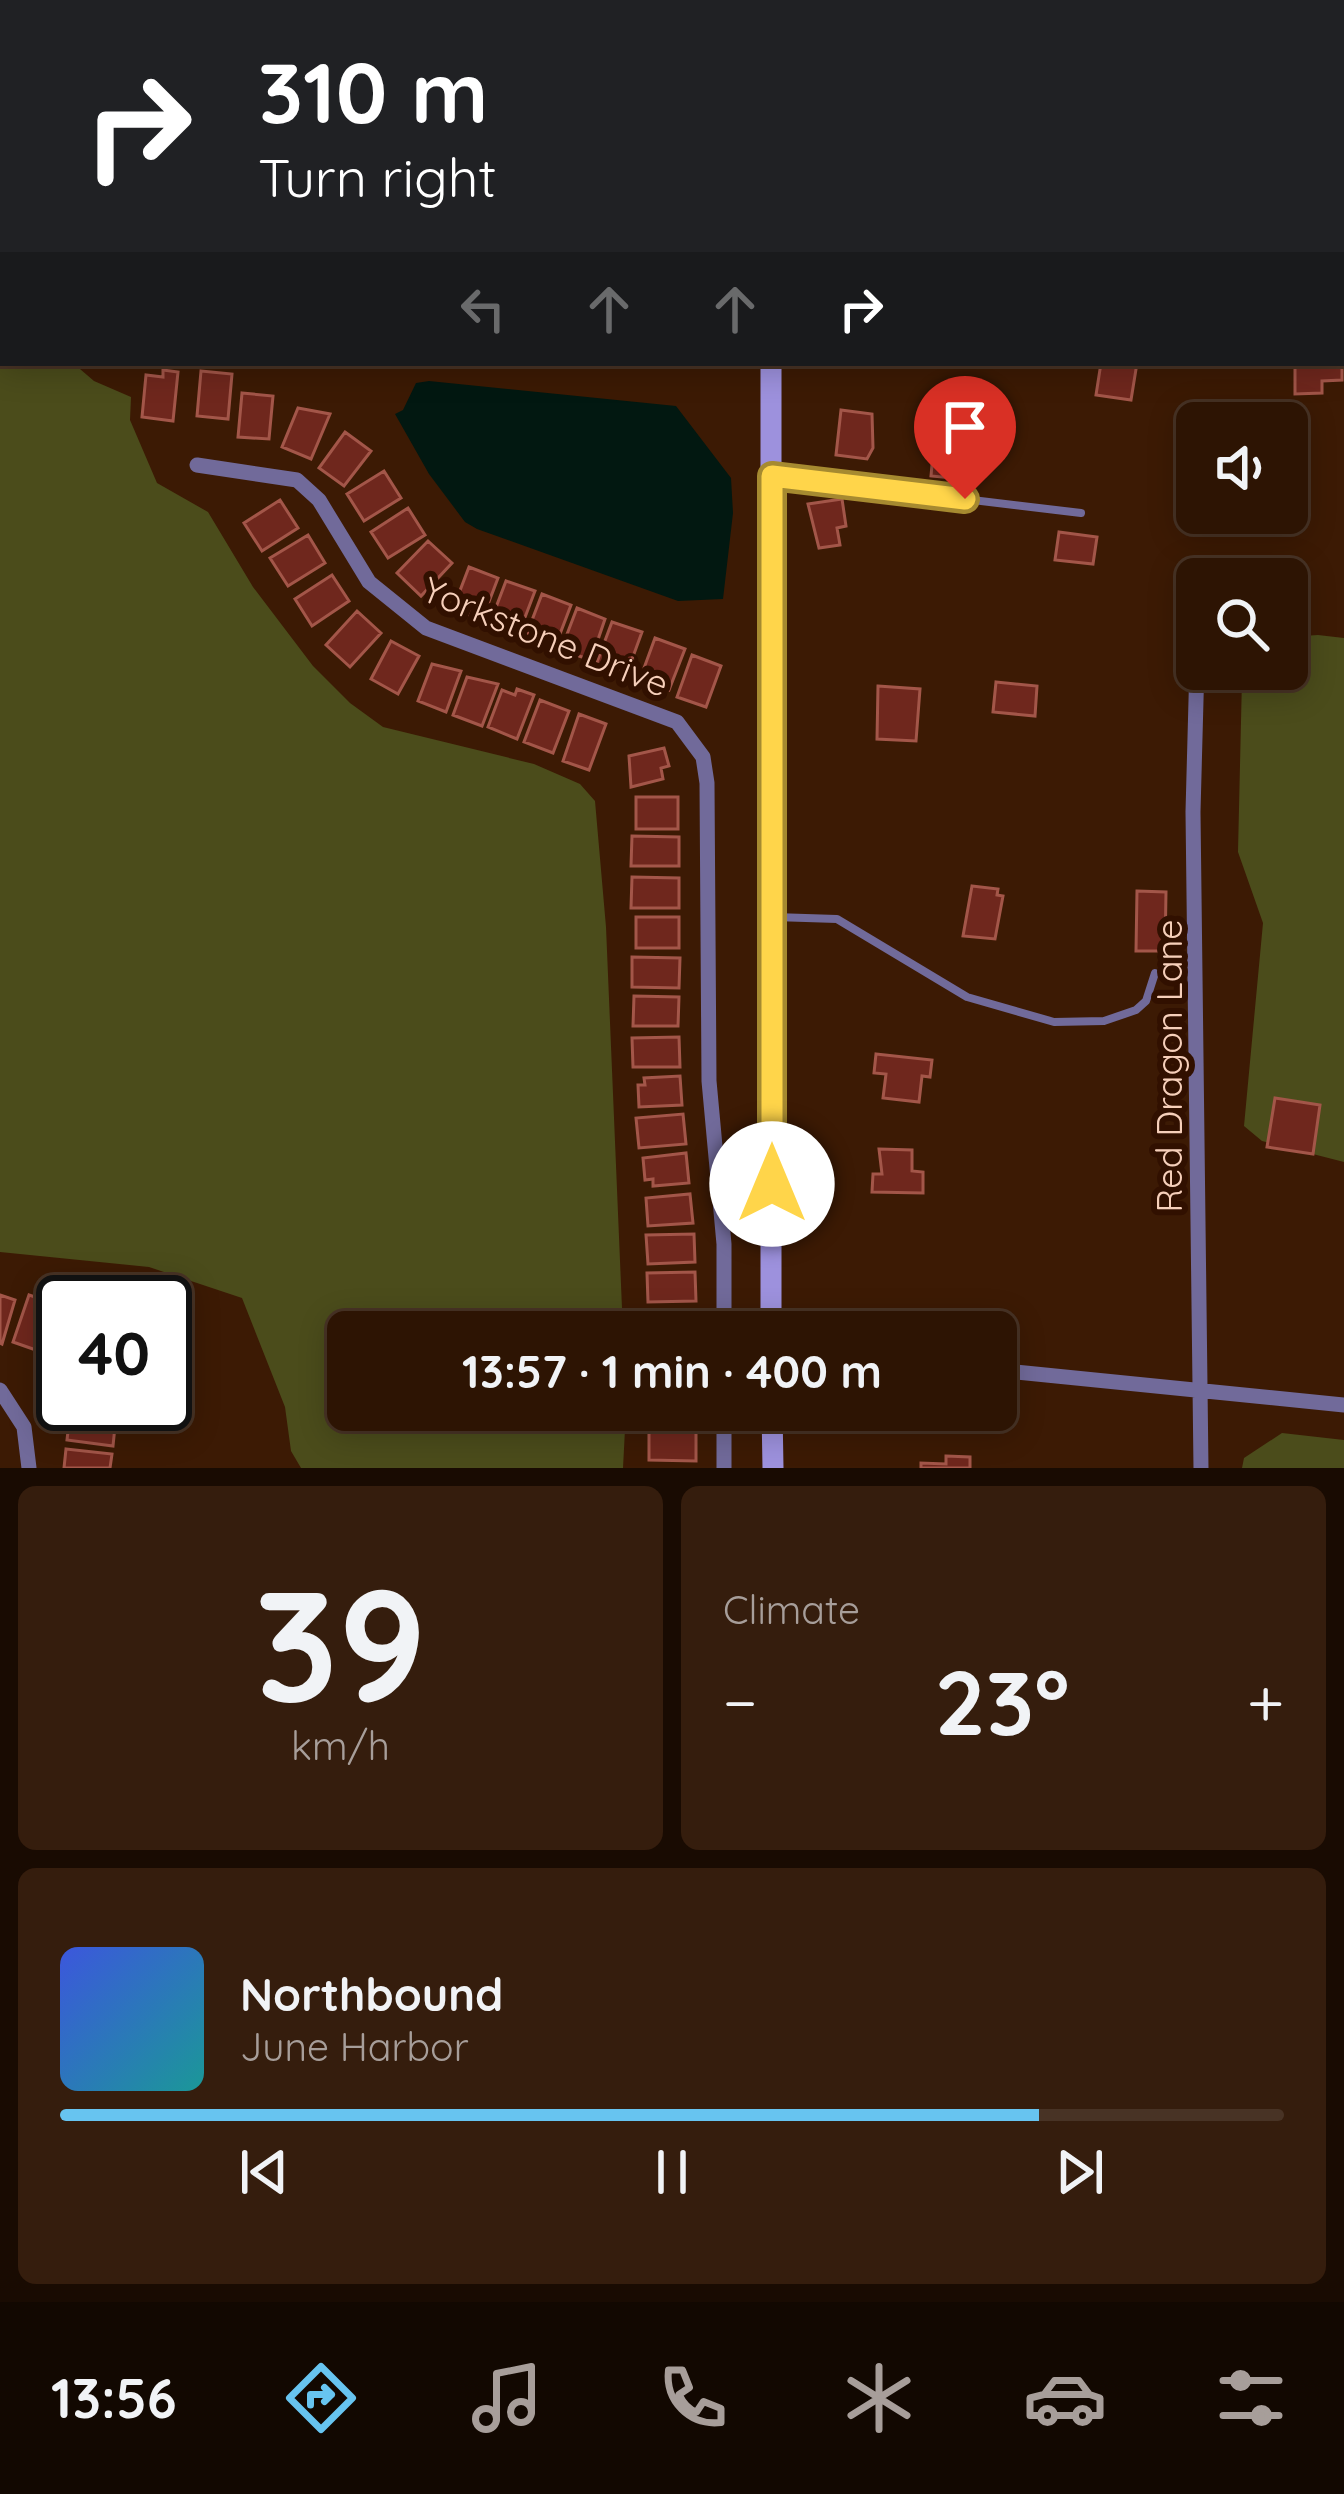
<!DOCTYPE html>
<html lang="en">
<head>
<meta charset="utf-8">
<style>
  :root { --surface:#2d1403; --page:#351d0d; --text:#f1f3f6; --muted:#a79e9a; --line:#483325; --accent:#67c4f0 }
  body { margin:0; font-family:Quicksand,sans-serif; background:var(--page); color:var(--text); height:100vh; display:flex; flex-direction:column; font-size:45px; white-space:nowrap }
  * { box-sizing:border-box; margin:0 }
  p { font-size:39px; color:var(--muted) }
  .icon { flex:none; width:66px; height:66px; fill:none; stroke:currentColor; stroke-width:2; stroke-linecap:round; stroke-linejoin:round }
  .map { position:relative; height:1468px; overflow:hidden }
  .drawer { display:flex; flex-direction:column; gap:18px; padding:18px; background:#190b02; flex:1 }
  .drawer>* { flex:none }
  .top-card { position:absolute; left:0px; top:0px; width:1344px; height:366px; box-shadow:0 6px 30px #0003,0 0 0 3px var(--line); background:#202124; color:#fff; overflow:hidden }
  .controls { position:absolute; left:1176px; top:402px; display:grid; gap:24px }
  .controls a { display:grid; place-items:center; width:132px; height:132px; border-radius:18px; background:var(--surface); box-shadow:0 6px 30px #0003,0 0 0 3px var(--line); font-size:60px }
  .speed { position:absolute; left:36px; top:1275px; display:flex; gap:24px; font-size:60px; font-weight:700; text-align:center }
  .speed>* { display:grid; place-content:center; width:156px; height:156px; border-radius:50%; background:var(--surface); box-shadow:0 6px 30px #0003,0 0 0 3px var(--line); line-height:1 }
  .speed .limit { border:6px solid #111; border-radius:18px; background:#fff; color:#111 }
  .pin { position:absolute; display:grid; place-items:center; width:102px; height:102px; color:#fff; margin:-123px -51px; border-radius:50% 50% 50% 0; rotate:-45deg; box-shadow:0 0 12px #0007 }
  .pin .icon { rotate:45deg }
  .me { position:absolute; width:132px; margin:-66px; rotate:0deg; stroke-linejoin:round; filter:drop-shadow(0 0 9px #0008) }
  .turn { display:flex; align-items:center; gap:42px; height:252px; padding:0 60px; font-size:54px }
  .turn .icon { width:156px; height:156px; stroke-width:2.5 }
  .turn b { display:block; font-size:84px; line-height:102px }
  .lanes { display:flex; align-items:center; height:114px; padding:0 60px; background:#0003; justify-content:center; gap:60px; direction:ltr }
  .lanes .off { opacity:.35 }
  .big { font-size:90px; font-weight:800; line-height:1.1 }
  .drawer .widget { flex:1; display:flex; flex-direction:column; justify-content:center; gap:18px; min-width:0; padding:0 42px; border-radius:18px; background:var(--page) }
  .drawer .dial { align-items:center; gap:0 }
  .dial b { font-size:156px; line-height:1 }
  .song { display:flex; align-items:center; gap:36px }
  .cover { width:144px; height:144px; border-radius:18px; background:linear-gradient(135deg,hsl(230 70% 55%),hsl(180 70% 35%)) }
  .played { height:12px; border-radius:6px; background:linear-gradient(90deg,var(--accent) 80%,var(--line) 80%) }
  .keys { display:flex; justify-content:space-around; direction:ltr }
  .heat { display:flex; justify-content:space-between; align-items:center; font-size:66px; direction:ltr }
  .drawer .tiles { flex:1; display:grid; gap:18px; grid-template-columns:1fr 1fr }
  .widget:last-child { grid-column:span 2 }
  .trip { position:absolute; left:327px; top:1311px; width:690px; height:120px; border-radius:18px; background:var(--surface); box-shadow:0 6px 30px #0003,0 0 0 3px var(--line); font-weight:800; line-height:120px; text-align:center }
  .tab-bar { display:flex; height:192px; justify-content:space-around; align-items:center; background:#120801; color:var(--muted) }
  .tab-bar .icon { width:84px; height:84px }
  .tab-bar .selected { color:var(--accent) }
  .tab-bar b { font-size:54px; color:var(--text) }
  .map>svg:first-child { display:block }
</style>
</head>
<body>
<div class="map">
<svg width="1344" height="1468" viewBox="0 0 1344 1468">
  <rect width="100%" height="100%" fill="#3c1a04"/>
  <path fill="#4b4c1b" d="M0,268L3,363H73L94,381L131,397L130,420L157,483L208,512L253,587L313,666L350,703L383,727L534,764L580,784L595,801L606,927L623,1332H348V1410H626L623,1468H301L291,1451L285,1407L242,1298L149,1267L0,1252Z
    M1318,635L1344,638V1162L1262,1141L1244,1126L1263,923L1238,852L1242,678L1246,669H1287V637Z
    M1282,1433L1344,1440V1468H1242L1244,1458Z"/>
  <path fill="#021811" d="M429,381L676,406L731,478L733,513L723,599L678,601L477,529L465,522L429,474L395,414L403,410L416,383Z"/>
  <path fill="#6f271d" stroke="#a35649" stroke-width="3" d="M1342,347V380L1322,381V393L1295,394V363H1341Z
    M1101,363H1137L1131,400L1096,395Z
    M163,370L178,372L173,421L142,417L146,375L163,377Z
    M201,371L232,374L228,419L197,416Z
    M242,393L273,396L269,439L238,437Z
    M298,408L330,414L311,459L282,447Z
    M841,410L872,414L873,448L867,459L836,455Z
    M345,432L371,451L344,486L319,468Z
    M935,432L969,436L964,479L931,476Z
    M384,471L401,498L364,521L347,494Z
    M842,499L846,526L837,528L840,545L819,548L808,504Z
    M280,500L298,528L262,551L244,523Z
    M408,508L425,535L388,558L371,532Z
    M1059,532L1097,537L1093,564L1055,560Z
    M308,535L325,563L288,586L270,558Z
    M428,541L452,563L421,596L397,573Z
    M469,567L498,578L482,620L453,609Z
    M332,575L349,601L312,626L295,599Z
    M506,581L535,591L519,633L490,623Z
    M542,594L571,605L555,647L526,636Z
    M577,608L605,619L591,660L561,650Z
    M357,611L381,633L350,667L326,645Z
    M612,622L642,632L627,673L597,662Z
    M655,638L685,649L669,690L640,679Z
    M391,641L419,656L398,694L371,679Z
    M692,655L721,666L706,707L677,697Z
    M432,664L461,671L446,712L418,701Z
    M467,677L498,684L482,726L453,715Z
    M996,682L1037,686L1035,716L993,712Z
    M878,686L920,689L916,741L877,739Z
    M517,689L534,695L517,739L488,727L502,690L515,695Z
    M540,700L569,711L553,753L524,742Z
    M579,714L606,724L589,770L563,761Z
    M664,748L669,766L661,768L663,779L631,787L629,756Z
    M636,797H678V829H636Z
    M632,836L679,837V866H631Z
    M632,877L679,878V908H631Z
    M972,886L998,889L997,895L1003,896L995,939L963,936Z
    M1137,891L1166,892L1165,951H1136Z
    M636,917H679V948H636Z
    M632,957L680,958L679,988L632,987Z
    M634,996L679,997L678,1026H633Z
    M679,1037L680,1067H633L632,1038Z
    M876,1054L932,1060L930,1077L922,1076L919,1102L883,1098L886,1074L874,1073Z
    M680,1076L682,1105L639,1107L638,1085H645L644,1078Z
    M1275,1098L1320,1105L1313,1154L1267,1147Z
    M683,1114L686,1144L639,1148L636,1118Z
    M879,1149L912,1150V1171L923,1172V1193L872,1192L873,1174H882Z
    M686,1153L689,1183L653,1186V1179L645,1180L643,1158Z
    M690,1194L693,1223L648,1226L646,1198Z
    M694,1234L695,1262L648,1264L646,1235Z
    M695,1272L696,1301L648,1302L647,1273Z
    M0,1295L15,1300L2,1344L0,1343Z
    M29,1295L63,1306L50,1355L13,1342Z
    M648,1314H696V1332H649Z
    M71,1404L117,1407L113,1446L67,1440Z
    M651,1410H696V1422H651Z
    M649,1430L696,1431V1461L649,1460Z
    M66,1449L112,1454L110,1468H64Z
    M946,1456L970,1457V1468H921V1463L946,1464Z"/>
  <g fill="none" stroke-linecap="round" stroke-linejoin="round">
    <path stroke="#716a9a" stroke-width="8" d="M1200,0H1203
      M774,476L1081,513
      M774,917L837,919L967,997L1054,1022L1104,1021L1136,1010L1146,1001L1155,973"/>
    <path stroke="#716a9a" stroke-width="15" d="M90,0L92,3
      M268,0L270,3
      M487,0L489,3
      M1076,0V3
      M0,17L3,21
      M0,138L3,142
      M1341,286H1344
      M197,465L297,480L319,500L369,582L426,628L677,722L703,757L707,783L709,1081L724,1244V1332
      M1197,663L1193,812L1201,1468
      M996,1370L1344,1405
      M0,1390L24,1427L29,1468
      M724,1410V1468"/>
    <path stroke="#9d91dd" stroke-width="21" d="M766,0V3
      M771,363V1332
      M772,1410L773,1468"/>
  </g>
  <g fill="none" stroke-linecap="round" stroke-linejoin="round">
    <g stroke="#a68a30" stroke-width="30">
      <path id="route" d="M772,1184V476L965,499"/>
    </g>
    <use href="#route" stroke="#ffd54a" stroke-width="21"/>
  </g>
  <g text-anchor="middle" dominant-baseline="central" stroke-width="12" stroke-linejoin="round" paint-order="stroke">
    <g font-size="36" fill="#f6cfba" stroke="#311000">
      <text transform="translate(546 636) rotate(22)">Yorkstone Drive</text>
      <text transform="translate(1168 1066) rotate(-90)">Red Dragon Lane</text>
    </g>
  </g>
</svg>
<div class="controls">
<a><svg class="icon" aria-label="sound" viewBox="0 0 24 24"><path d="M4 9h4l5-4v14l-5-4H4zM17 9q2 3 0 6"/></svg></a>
<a><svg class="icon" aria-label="search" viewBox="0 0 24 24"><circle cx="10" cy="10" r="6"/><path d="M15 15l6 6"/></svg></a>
</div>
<div class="speed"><div class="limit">40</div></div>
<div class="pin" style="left:965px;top:499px;background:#d93025"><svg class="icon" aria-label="arrive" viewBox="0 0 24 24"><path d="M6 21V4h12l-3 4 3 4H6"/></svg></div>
<svg class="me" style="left:772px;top:1184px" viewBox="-20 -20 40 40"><circle r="19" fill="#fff"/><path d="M0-13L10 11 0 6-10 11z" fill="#ffd54a"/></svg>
<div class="trip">13:57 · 1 min · 400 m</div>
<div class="top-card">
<div class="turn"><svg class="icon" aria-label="right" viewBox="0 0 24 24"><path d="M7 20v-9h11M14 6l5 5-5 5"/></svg><div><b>310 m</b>Turn right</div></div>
<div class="lanes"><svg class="icon off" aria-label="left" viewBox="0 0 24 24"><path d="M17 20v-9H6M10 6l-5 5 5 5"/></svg><svg class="icon off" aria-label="ahead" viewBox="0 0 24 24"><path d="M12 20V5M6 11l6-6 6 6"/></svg><svg class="icon off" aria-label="ahead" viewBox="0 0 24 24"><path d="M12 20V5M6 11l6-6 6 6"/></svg><svg class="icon" aria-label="right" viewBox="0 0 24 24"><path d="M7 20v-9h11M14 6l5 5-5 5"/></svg></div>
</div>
</div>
<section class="drawer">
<div class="tiles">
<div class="widget dial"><b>39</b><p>km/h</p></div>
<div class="widget"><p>Climate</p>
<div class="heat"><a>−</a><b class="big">23°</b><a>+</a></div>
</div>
<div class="widget">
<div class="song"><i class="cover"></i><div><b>Northbound</b><p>June Harbor</p></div></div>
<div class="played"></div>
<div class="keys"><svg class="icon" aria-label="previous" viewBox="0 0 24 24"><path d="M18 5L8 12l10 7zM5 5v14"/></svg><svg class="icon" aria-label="pause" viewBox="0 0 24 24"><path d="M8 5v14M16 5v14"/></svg><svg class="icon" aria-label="next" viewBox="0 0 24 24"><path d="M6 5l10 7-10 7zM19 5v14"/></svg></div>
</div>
</div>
</section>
<nav class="tab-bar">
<b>13:56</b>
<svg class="icon selected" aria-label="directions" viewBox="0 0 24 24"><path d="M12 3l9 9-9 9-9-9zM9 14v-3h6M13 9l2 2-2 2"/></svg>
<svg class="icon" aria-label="music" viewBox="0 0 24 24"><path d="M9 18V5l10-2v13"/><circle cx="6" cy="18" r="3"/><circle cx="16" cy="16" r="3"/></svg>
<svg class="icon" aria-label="phone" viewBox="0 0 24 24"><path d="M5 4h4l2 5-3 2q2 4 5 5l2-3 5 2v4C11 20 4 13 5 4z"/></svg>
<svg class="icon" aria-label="climate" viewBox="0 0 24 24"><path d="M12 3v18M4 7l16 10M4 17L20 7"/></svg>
<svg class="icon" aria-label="car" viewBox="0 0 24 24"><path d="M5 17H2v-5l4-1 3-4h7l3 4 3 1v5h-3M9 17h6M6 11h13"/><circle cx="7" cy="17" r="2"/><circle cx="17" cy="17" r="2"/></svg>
<svg class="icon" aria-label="filters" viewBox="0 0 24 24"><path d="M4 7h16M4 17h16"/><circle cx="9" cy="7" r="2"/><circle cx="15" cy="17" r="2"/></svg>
</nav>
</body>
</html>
